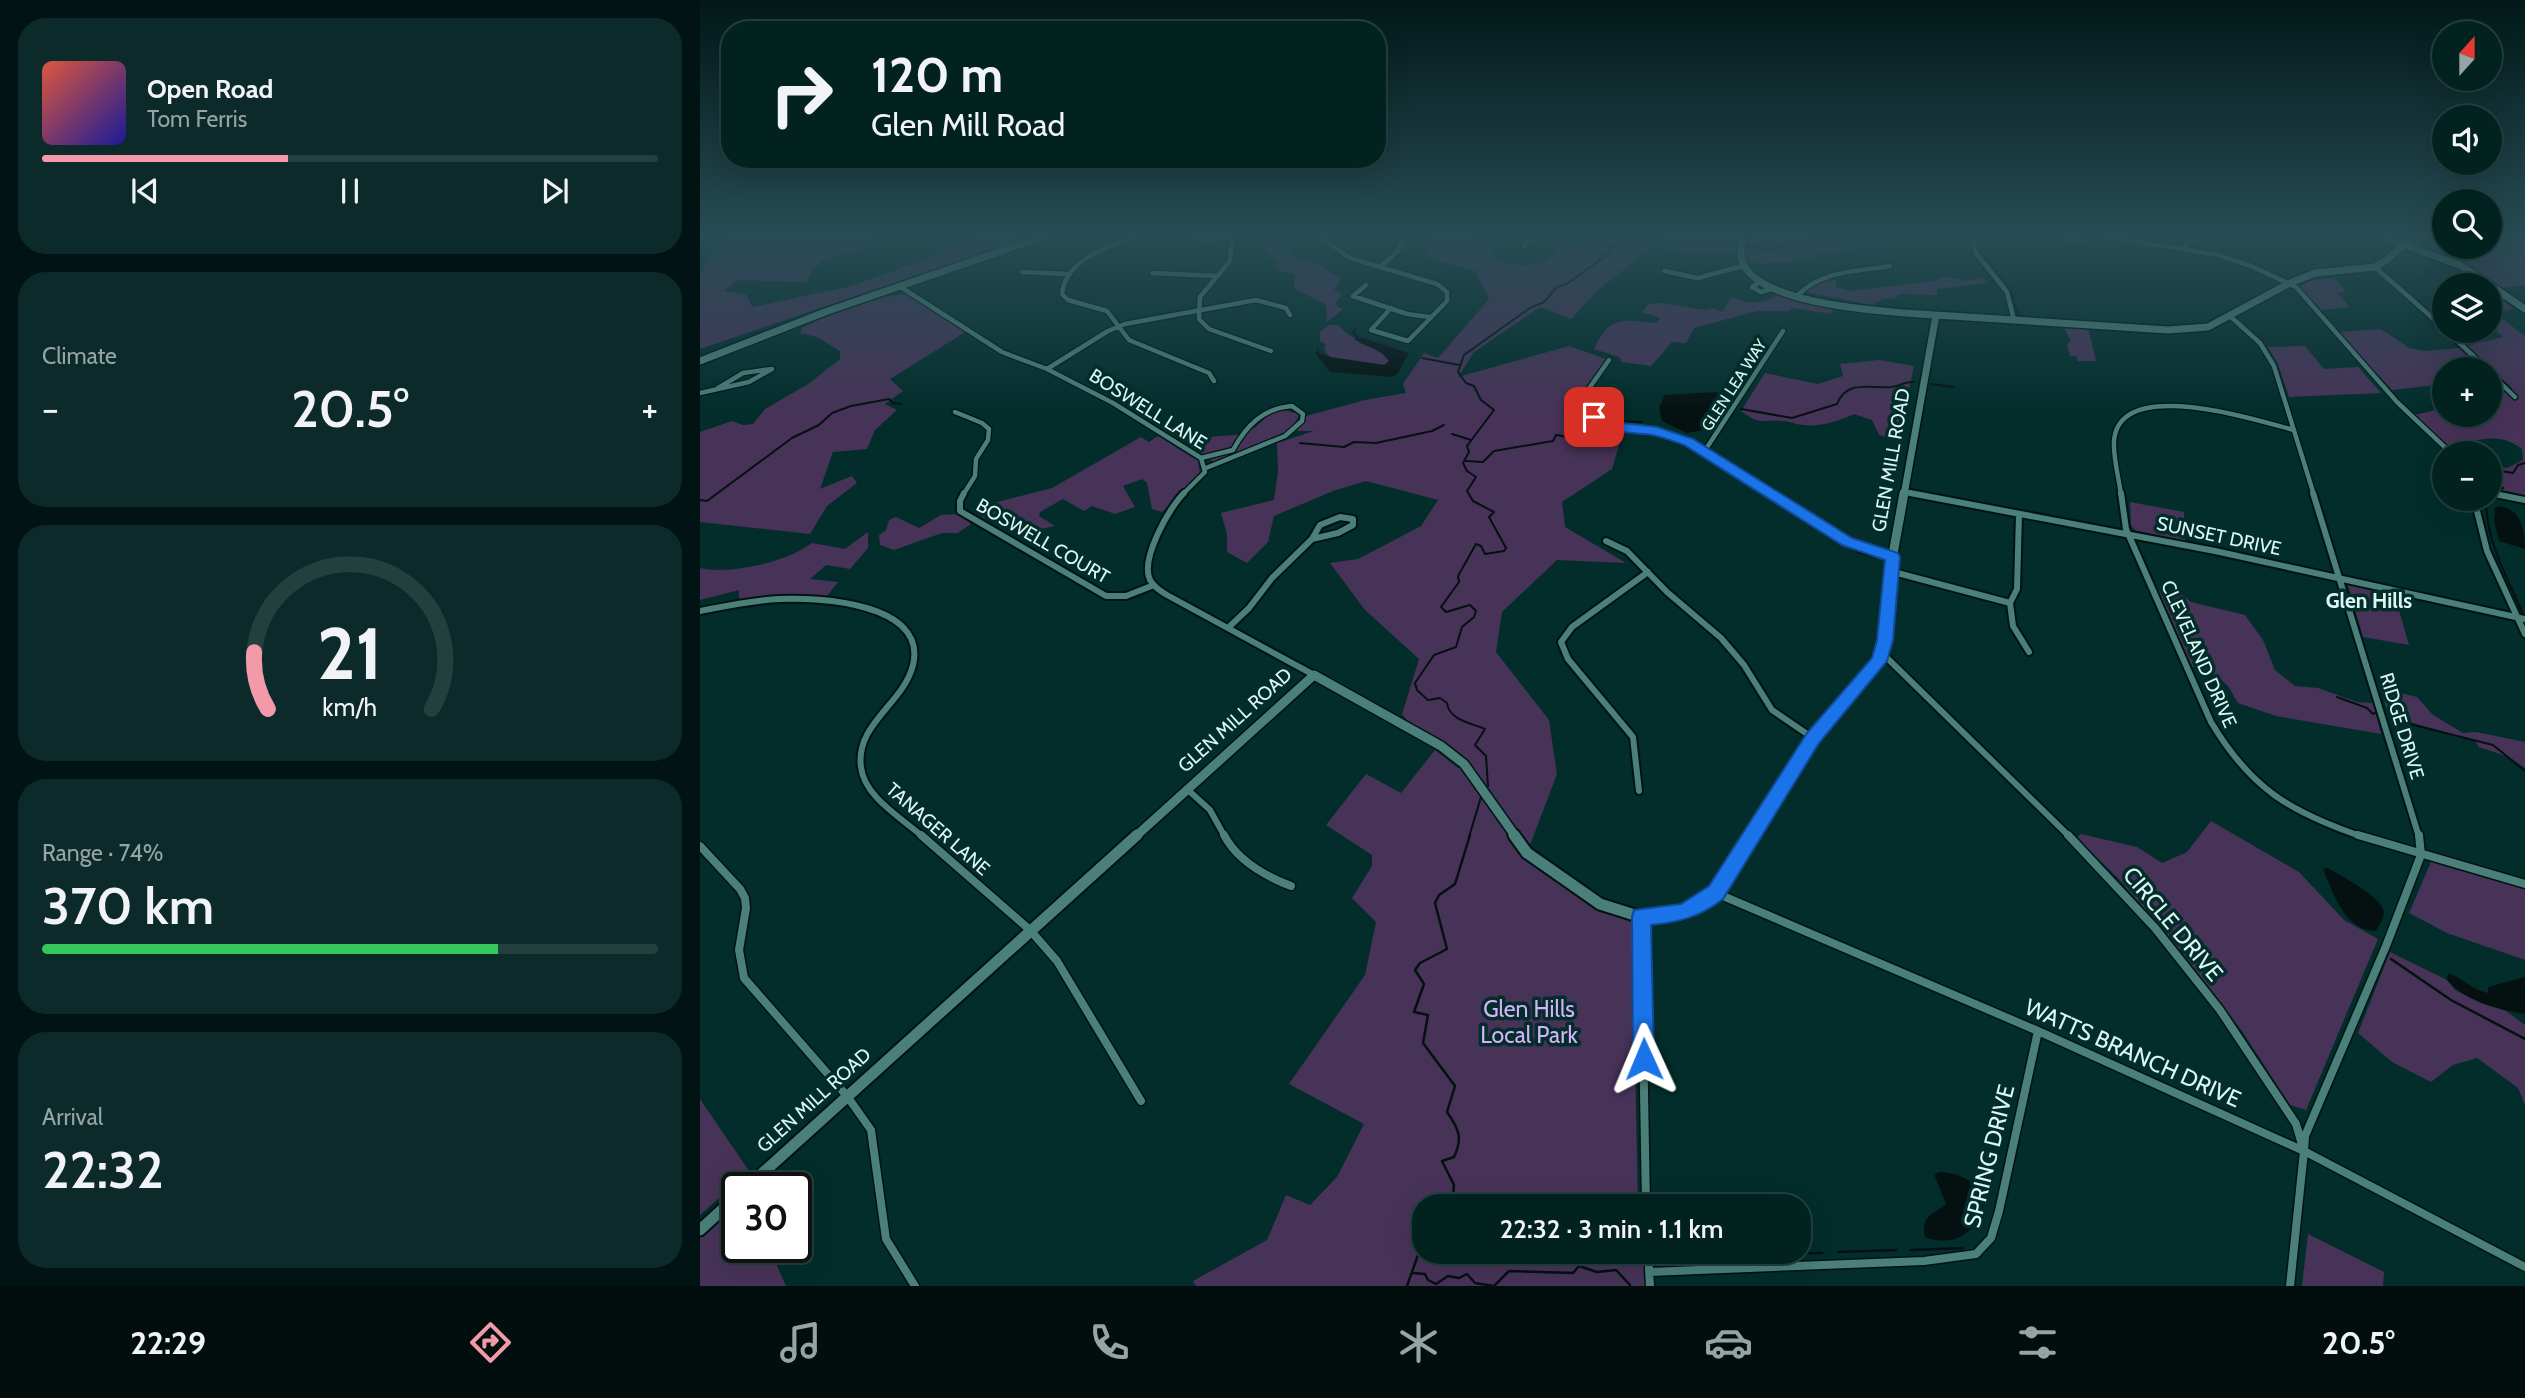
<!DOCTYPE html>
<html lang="en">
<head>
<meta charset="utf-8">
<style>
  :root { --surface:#022220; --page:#0c2a29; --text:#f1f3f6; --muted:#96a4a5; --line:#233f3e; --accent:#f39aaa }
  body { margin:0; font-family:Cabin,sans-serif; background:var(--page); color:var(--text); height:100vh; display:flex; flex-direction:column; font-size:26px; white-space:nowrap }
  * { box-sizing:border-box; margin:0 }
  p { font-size:23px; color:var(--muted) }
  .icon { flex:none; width:38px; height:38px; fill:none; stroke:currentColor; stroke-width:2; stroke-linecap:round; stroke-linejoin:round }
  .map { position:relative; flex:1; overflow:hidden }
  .side { display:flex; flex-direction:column; gap:18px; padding:18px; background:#011312; width:700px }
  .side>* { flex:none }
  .guide { position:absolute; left:21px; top:21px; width:665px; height:147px; border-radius:28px; box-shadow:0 7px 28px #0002,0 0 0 2px var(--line); background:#022220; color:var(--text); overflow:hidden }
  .needle { width:46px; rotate:21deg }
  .fabs { position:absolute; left:1732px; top:21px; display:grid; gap:14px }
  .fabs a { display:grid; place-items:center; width:70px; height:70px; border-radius:50%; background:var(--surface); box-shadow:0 7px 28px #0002,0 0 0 2px var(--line); font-size:35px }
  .speed { position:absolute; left:21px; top:1172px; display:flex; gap:14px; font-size:35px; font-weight:700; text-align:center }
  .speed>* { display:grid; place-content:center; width:91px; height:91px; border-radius:50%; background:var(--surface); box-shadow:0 7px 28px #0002,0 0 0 2px var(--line); line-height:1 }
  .speed .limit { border:4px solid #111; border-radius:10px; background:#fff; color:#111 }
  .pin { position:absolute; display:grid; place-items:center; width:60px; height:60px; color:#fff; margin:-30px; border-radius:14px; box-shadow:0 4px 10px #0006 }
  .me { position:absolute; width:77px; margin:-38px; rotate:359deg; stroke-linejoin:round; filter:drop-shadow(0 0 5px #0008) }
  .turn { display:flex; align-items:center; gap:24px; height:147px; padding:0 35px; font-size:32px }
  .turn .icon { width:91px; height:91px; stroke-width:2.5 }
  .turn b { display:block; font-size:49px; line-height:60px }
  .big { font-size:52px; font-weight:600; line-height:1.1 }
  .side .widget { flex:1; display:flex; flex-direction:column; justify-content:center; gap:10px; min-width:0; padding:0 24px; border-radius:28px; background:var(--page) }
  .side .dial { align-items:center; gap:0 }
  .dial svg { height:182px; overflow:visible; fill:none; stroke:var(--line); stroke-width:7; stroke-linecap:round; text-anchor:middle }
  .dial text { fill:var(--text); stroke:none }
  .song { display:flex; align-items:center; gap:21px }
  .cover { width:84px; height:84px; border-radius:10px; background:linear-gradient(135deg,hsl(10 70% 55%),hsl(240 70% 35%)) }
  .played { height:7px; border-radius:4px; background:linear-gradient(90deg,var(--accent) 40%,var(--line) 40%) }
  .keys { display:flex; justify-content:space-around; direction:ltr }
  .heat { display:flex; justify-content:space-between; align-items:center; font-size:38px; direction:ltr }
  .charge { height:10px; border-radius:5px; background:linear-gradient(90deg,#34c759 74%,var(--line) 0) }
  .trip { position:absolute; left:712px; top:1194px; width:399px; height:70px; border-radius:28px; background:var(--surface); box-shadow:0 7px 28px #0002,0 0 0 2px var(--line); font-weight:600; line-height:70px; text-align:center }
  .dock { display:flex; height:112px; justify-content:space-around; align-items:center; background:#010e0d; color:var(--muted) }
  .dock .icon { width:49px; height:49px }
  .dock .active { color:var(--accent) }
  .dock b { font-size:32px; color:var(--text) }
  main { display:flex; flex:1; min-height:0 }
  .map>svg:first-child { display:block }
</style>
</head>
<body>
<main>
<section class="side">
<div class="widget">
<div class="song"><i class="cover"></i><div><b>Open Road</b><p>Tom Ferris</p></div></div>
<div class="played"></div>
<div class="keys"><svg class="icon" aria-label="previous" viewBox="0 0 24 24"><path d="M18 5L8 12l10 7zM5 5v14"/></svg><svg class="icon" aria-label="pause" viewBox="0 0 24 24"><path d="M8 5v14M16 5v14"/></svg><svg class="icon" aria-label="next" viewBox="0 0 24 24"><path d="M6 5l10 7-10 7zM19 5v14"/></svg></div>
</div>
<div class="widget"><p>Climate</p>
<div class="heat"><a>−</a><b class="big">20.5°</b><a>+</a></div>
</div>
<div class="widget dial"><svg viewBox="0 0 100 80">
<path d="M14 69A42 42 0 1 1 86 69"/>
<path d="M14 69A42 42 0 0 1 8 44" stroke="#f39aaa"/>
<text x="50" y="56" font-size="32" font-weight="700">21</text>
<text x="50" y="72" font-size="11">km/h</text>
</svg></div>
<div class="widget"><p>Range · 74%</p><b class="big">370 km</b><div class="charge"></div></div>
<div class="widget"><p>Arrival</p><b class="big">22:32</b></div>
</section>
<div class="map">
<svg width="1825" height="1286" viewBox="0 0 1825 1286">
  <rect width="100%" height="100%" fill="#022d2b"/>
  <path fill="#473358" d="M24,234H182C178,238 174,244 170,246C151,260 119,247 106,282L38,280L24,291L47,295L52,307L152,286L228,258L278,234H338L0,349V274Z
    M734,234H771L777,238L796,241L791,253C803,267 832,269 848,259C854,256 859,249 863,243L881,244L891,237L913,239L918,234H1028L1050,239L1054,234H1189L1183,245L1122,254L1107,260L1094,258L1089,262L1057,264L1038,254H987L953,246L898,290L871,319L840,307L774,352L758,377L869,346L909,360L884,397L889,413L924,428L912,469L862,502L865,527L926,563L857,560L802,612L796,652L849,720L857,774L827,853L900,904L941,917L942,951L933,959L938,1206H724V1251H939V1259L949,1260L950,1286H496L493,1281L567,1240L586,1195L610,1205L637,1177L664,1124L589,1084L665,975L676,922L652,898L672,866V855L626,825L666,774L701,793L735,750L758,768L763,764L715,730L702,714L719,659L665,610L630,563L658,559L721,526L738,500L666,481L633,491L574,516L568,542L547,563L527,552V534L521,513L574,500L578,472L577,443L614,431H597L606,416L665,400L706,393L703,384L724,353L738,358L789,299L775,271L725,256Z
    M1724,234H1745V247H1790V234H1825V285L1801,288L1767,265L1720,247L1715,242Z
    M567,237L592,253L595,259L610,260L641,279L634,290L642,294L635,305L643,309L627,322L626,305L594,288L595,274L576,270L577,259L567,258L568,253L556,240Z
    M1245,276L1266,281L1283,277L1286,283L1237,289V295L1198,294L1197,298L1183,299L1172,305L1106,292L1122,279L1136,281V287L1150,291L1236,281Z
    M1635,278L1646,292L1637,293L1650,307L1622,310L1599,287L1610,281Z
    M210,294L267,331L190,379L203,391L185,404L197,410L175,430L167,449L133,452L120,489L152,476L157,483L127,506L110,534L0,522V432L32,421L43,425L53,424L65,409L108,384L140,359V351L117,337L100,333L103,327C136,311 173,296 210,294Z
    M1077,294L1133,305L1131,314L1092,308L1089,311H1057L994,328L986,343L972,342L951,366L922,362L919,357L894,349C910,314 923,320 957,323L960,318L942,312L948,304L963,303L1006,310L1013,308L1022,312L1031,297C1044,303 1066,306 1077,294Z
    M1802,300L1814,309L1793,312L1825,336V496L1791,489L1790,486V466L1807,468L1823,460L1822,449C1799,431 1776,440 1751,448L1714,415L1745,408V415H1790V369H1745V384L1692,390L1639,332L1681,329L1709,348L1724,351L1758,348L1803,337L1790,326V301Z
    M629,325H638C655,344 677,345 690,361L684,365L630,357L624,350L626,344L620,341V332Z
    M1363,326L1388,328L1396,361H1378L1376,356H1370L1367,344L1371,341Z
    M1605,346L1624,369L1658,367L1681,393L1589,397L1578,364L1568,347Z
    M1179,360L1214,366L1206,402L1202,441L1179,435L1172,420L1154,414C1140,421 1119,427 1104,425C1097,425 1090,421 1082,421C1060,420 1060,425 1041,411L1065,373L1118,384L1143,376L1140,364Z
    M580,409L599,414C594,438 536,454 515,463L491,446C512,430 532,440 549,431C561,425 566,414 580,409Z
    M458,436L498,461L500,474L462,512L452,509L447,483L442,479L423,486L435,507L415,514L392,506L384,511L363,499L340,512L339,516L355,526L317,534L274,513L290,504L352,488L441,437L449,442Z
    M1430,502L1484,512L1485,541L1436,531L1431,525Z
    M259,514L271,524L258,533H242L194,550L180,545L179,535L186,530L189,520L196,517L219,528L241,515Z
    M168,532V548L150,569L126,565L110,579L138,582L127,596L85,595L39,601V590L0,600V568C31,575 87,562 112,543L145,549Z
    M1648,585L1694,593L1709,645L1663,637Z
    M1458,591L1479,592L1491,602L1545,615L1563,640L1575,670L1595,686L1618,688L1657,702L1673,703L1681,734L1576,716L1538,703L1528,686L1518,677L1505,670L1492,667Z
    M1680,688L1717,697L1733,715L1763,733L1776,732L1825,742V768L1809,757L1779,747L1775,741L1689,716Z
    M1511,821L1599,872L1644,920L1678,939L1606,1110L1590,1105L1542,1031L1484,955L1418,878L1376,838L1381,834L1437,847L1462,863L1487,852Z
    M1731,862L1825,889V960L1747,933L1709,913Z
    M1690,952L1747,980L1755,990L1781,1003L1806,1011L1825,1025V1105L1818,1088L1777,1058L1753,1065L1731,1082L1692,1062L1658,1033Z
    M0,1099L49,1171L0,1215Z
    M37,1202V1248H69L86,1286H0V1236Z
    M1608,1234L1684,1272L1683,1286H1602Z"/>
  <path fill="#041110" d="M663,338L709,353L698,373L692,377L630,372L615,353L619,348V353L630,357L684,365L689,361C680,348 667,348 654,339Z
    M1017,392L1030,394L1032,397L1016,411L1003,430L987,433L962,421L959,407L965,395Z
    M1800,506C1822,510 1825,530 1825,549L1799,541L1794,521L1795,508Z
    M1628,868C1641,876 1678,895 1683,909C1686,916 1679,925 1676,931C1645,931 1633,893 1623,869Z
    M1748,973C1763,978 1772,990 1788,993V987L1825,977V1014C1798,1009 1766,1002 1747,980Z
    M1240,1172C1317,1178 1276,1259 1225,1237C1221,1216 1231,1216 1246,1204L1234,1174Z"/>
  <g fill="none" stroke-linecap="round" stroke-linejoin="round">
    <path stroke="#041110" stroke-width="2" d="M1404,234L1416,236
      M1353,236L1365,241
      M1420,236L1438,239
      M1332,238L1347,237
      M1499,238L1508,234
      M1305,239L1326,238
      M1268,240L1269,245
      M1447,240L1478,244L1491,235
      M1372,242L1387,241
      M1490,245L1496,240
      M1278,246V239H1298
      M1490,246L1530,256L1573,273
      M1048,247L1070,250L1105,241L1134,238L1168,240L1181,234
      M1270,249L1278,261
      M1279,250L1296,272
      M1280,263L1287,272
      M1288,275L1293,281
      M1299,275L1311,291
      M1578,275L1586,279L1596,277
      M1312,294L1313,301
      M1718,301L1745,325
      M1315,305L1318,315L1322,317
      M1720,310L1744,332
      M656,329L653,332L658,338
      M1751,331L1811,389
      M1747,336L1783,369
      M722,358L759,365
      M1790,377L1804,390
      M1231,384L1254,387
      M1041,409L1092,418L1137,404C1147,379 1170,389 1192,387C1201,386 1205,381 1214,382
      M909,421L942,422
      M752,434L771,440
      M600,443L644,447L654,442L676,443L732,431L744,425
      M766,461L783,462L794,451L853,441L856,435L875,438L878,433L895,427
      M1797,491L1803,488L1799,485L1795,470L1813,473L1818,465L1825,463
      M1794,498L1786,500C1786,541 1807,577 1823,614
      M0,500L7,501L92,438L119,425L132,413L151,406L189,399L193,403L202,404
      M1637,697L1667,708L1673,714L1676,712
      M1690,719L1793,745L1825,771
      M788,786L786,756L775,745L785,729C771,723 749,720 747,703L740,698L728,700L717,690L715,683L734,655L756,647L762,627L774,617L776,611L770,605L746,612L741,607L759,582L758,576L776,544L781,546L785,554L804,551L806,548L789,517L794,512L773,501L767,491L776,477L767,471L763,463L769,452L767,446L794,410L781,400L774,386L766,383L758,372L764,355L830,308L844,302L857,287L868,283L907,255L911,248L921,245L920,241L925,238L1034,246
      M769,837L781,797"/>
    <path stroke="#041110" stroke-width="2.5" d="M1691,959L1751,1000L1825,1039
      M752,1206L754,1185L742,1161L754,1157C763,1138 759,1129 747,1112L755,1086L723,1043L728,1015L714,1012L724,984L715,970L720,963L747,949L735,903L739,895L755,884L770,835
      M1211,1250L1263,1248
      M1138,1252L1196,1250
      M1051,1255L1122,1253
      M960,1258L1036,1256
      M713,1273L725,1274L728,1280L736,1284L748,1276L759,1278L767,1274L775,1283L794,1286L809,1271L873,1273L879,1266L897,1272L916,1270L930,1285
      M707,1286L724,1238"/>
    <g stroke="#001412" stroke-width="7">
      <path id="street-far2" d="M442,234C412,246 366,257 362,294L368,300L407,311L429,340L509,373L514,381
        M472,234L510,240L557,234
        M532,234L530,261L500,297L499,319L509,329L571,351
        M615,234L650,258L737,284L747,292V301L708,341L671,330L691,308
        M690,234L705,236
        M1245,234L1297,237L1359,234
        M1359,234L1370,240H1383L1386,234
        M1389,234L1518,255L1551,266L1596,287L1697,402L1751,453
        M1675,234L1705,245
        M1272,236L1276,253L1307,292L1314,320
        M824,246L841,234
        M1485,247L1486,243L1500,234
        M680,267L698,251L706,234
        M1675,267L1745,329
        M964,271L998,278L1046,265
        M322,272L368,274
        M452,273L517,276
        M1060,282L1052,287L1061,292L1071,289
        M666,285L653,296L707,314L730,317
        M199,286L302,352L347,369L413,403L501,458L505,472L482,495
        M1097,296C1122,270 1156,272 1190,266
        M1530,316L1560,343L1574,366L1614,495
        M1747,331L1787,369
        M909,360L883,397L889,413C917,433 953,428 986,441C1015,453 1047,478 1073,495
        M347,369L408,331L425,324L556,300L586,308L590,315
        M1790,373L1815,397
        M0,393L49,382L72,369L43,373L18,388
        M255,412L282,423L289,429L288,440L276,459L275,476L263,495
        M1004,452L1083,331
        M501,458L533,450C546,426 563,408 592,406L603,414L602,421L585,436L506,468
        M1204,492L1219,495
        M1790,493L1799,495
        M1421,495C1419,478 1413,458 1414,441C1419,375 1558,421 1594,430"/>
    </g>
    <g stroke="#001412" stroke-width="10">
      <path id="street-far1" d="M264,493L260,501V511L406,596H426L454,585
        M484,493C469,508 440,559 450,580C454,587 460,591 467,595L614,675
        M1071,493L1161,549L1193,557
        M1210,493L1515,551L1825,619
        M1421,493L1426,529L1511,722C1551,789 1590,812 1663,837
        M1613,493L1719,837
        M1790,493L1825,500
        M1774,499L1787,551L1825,634
        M640,517L653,519V525L638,533L612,539L620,525Z
        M906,541L927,551L967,592L1021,638L1044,665L1072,710L1113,738
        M1190,571L1310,603L1317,589L1319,514
        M1310,603L1313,626L1329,652
        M0,611C26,606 53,600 79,599C119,597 228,603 213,665C204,703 155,724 161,767C164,797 202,818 223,837
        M529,627L549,608L572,578L612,539
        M1182,653L1370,837
        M487,789L510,810L525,837
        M939,791L933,737L868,659L861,642L872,627L948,572"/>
    </g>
    <g stroke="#001412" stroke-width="11">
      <path id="street" d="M221,835L330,930L357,961L441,1101
        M524,835C537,860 565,876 591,886
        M1368,835L1455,928L1520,1010L1596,1124L1604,1151L1590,1286
        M1658,835L1825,884
        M0,846L40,889L45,898L46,908L39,950L44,978L147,1096L171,1130L186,1239L215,1286
        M1016,893L1338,1031L1604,1151L1825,1267
        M941,917L946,1206
        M1604,1151L1605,1136L1686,946L1721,855L1719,835
        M948,1251L950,1286
        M949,1272L1224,1261L1276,1254L1291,1238L1299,1211L1338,1031"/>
    </g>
    <g stroke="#001412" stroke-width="10">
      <path id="secondary-far2" d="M1046,234C1007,307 1199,312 1236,315
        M1705,245L1762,266L1825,309
        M0,361L125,312L351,234
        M1204,495L1236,315L1468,330L1508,327L1590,283L1615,273L1675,267L1687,260L1715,234"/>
    </g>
    <g stroke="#001412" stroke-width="12">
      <path id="secondary-far1" d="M435,837L614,675L741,746L764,764L816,837
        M1052,837L1113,738L1179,661L1185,640L1190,571L1204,493"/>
    </g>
    <g stroke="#001412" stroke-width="15">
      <path id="secondary" d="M814,835L827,853L900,904L941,917L982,913L1000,905L1016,893L1054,835
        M46,1188L437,835
        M0,1230L37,1196"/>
    </g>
    <use href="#street-far2" stroke="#4b7f7a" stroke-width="4.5"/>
    <use href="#street-far1" stroke="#4b7f7a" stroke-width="6"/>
    <use href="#street" stroke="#4b7f7a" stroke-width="8"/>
    <use href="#secondary-far2" stroke="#4b7f7a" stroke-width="7"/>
    <use href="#secondary-far1" stroke="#4b7f7a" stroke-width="9"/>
    <use href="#secondary" stroke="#4b7f7a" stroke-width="11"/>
  </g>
  <linearGradient id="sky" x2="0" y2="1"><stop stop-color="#011918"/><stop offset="0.57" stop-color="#284c55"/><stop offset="1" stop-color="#284c55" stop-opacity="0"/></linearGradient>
  <rect width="1825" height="414" fill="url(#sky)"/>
  <path fill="#1a73e8" stroke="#114b97" stroke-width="2" d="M894,413L915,422L957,427L993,439L1152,538L1198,553L1200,557L1193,640L1187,661L1119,743L1023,899C1000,917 980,922 951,925L954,1059L951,1066L944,1069L936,1066L933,1059L932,917L934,910L981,904L1009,886L1107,733L1172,658L1177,640L1185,560L1142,545L984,445C973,441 963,437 952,435C930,432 904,434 887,417Z"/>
  <g text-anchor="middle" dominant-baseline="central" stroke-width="7" stroke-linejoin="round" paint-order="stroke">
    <g font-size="16" fill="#dbf6f3" stroke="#022d2b">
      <text transform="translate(1034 385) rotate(-57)">GLEN LEA WAY</text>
    </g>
    <g font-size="19" fill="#dbf6f3" stroke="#022d2b">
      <text transform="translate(448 409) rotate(32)">BOSWELL LANE</text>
      <text transform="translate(1191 460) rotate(-80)">GLEN MILL ROAD</text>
      <text transform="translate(1519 536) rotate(12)">SUNSET DRIVE</text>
      <text transform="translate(343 541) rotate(30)">BOSWELL COURT</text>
      <text transform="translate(1499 654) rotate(66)">CLEVELAND DRIVE</text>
      <text transform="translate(535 720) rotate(-42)">GLEN MILL ROAD</text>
      <text transform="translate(1702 726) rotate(73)">RIDGE DRIVE</text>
      <text transform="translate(238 829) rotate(41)">TANAGER LANE</text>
      <text transform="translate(114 1100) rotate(-42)">GLEN MILL ROAD</text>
    </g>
    <g font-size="21" font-weight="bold" fill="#dbf6f3" stroke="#022d2b">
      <text x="1669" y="600">Glen Hills</text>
    </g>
    <g font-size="23" fill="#dbf6f3" stroke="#022d2b">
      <text transform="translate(1473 924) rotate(50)">CIRCLE DRIVE</text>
      <text transform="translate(1433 1053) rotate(24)">WATTS BRANCH DRIVE</text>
      <text transform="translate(1289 1156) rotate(-76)">SPRING DRIVE</text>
    </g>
    <g font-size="23" fill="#d6b0f8" stroke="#022d2b">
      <text x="829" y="1009">Glen Hills<tspan x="829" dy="26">Local Park</tspan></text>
    </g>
  </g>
</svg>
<div class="fabs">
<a><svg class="needle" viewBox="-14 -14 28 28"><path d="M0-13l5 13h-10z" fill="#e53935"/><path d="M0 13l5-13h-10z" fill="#96a4a5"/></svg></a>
<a><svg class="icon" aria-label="sound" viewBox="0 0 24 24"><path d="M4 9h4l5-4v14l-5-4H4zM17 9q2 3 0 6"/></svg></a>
<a><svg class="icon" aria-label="search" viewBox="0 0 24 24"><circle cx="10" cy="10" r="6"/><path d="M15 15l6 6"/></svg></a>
<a><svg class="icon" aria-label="layers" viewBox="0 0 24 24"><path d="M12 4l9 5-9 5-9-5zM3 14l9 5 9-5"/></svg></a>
<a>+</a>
<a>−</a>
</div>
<div class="speed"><div class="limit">30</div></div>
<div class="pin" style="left:894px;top:417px;background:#d93025"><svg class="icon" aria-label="arrive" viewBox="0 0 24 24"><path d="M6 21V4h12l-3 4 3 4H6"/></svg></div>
<svg class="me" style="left:944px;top:1059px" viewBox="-20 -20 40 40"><path d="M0-17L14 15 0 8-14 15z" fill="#1a73e8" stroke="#fff" stroke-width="4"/></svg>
<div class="trip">22:32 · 3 min · 1.1 km</div>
<div class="guide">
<div class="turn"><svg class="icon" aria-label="right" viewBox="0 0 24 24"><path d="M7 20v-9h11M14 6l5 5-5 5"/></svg><div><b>120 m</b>Glen Mill Road</div></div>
</div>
</div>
</main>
<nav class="dock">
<b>22:29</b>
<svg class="icon active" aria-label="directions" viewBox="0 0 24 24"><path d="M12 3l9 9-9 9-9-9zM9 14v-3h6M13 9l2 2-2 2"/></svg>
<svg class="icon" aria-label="music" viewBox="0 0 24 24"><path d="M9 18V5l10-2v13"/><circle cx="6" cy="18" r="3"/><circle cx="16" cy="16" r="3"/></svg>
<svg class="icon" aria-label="phone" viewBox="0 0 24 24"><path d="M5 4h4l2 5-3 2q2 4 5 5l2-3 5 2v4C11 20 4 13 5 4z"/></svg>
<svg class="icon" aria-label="climate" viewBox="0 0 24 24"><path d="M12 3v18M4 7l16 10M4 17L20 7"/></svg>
<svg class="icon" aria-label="car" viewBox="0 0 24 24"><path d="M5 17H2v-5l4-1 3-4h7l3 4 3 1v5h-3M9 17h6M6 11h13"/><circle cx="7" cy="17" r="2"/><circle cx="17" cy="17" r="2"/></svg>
<svg class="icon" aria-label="filters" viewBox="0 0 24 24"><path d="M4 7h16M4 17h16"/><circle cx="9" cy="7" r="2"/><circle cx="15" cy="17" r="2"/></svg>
<b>20.5°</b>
</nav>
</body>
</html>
